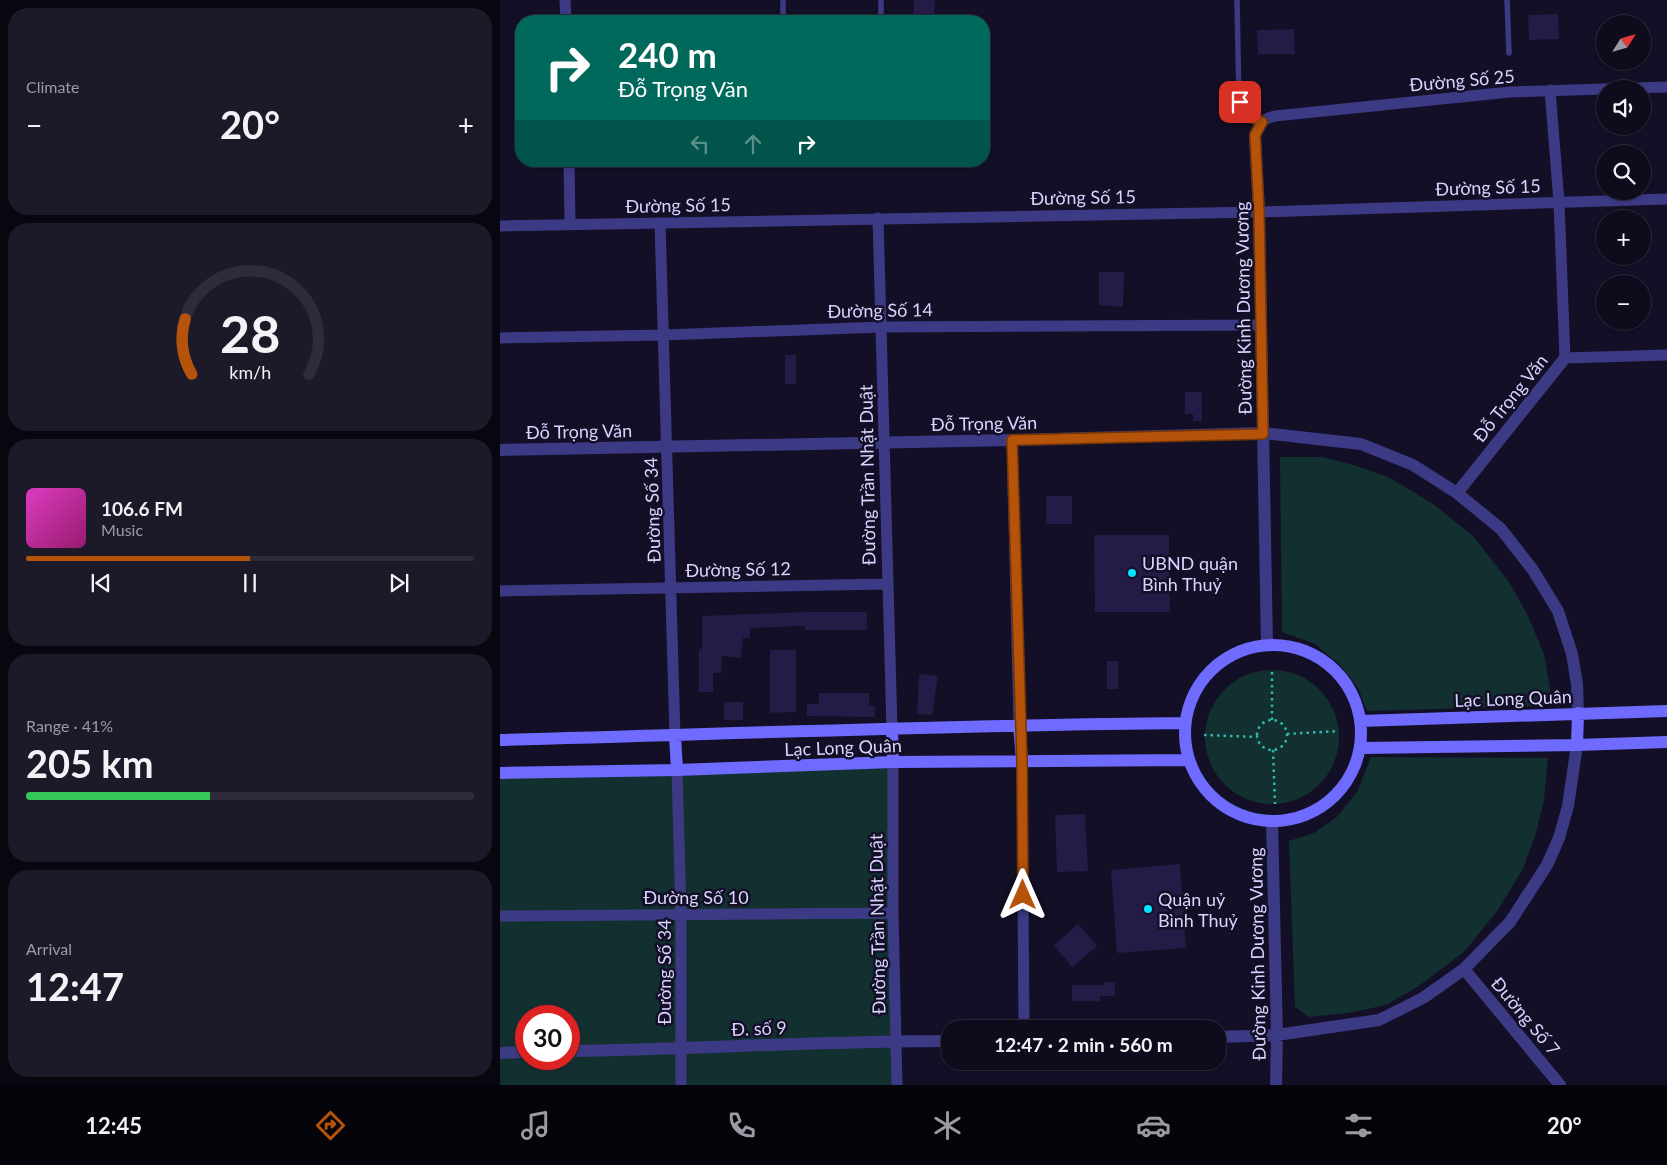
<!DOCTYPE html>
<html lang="en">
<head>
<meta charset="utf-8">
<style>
  :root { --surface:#0e0b1c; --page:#1c1929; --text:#f1f3f6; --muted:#9b9ba3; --line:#2e2b3b; --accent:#b45309 }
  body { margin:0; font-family:Lato,sans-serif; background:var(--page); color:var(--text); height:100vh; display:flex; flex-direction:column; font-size:19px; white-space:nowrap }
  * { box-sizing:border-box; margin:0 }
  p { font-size:16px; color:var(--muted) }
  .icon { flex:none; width:28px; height:28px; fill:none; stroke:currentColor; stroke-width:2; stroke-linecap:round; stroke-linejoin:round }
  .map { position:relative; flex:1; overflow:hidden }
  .side { display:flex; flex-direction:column; gap:8px; padding:8px; background:#08060f; width:500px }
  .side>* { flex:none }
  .top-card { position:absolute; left:15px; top:15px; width:475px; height:152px; border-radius:20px; box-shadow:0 1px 4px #0004,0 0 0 1px var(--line); background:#00695c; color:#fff; overflow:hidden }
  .needle { width:32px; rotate:53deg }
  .buttons { position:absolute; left:1096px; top:15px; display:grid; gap:10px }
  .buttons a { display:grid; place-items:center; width:55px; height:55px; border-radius:50%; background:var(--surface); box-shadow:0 1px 4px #0004,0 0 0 1px var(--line); font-size:25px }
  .speed { position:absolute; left:15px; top:1005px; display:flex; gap:10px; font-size:25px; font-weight:700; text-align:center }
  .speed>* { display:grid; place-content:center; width:65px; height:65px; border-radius:50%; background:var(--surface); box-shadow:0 1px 4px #0004,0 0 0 1px var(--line); line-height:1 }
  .speed .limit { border:8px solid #d22; background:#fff; color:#111 }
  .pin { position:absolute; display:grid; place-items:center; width:42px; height:42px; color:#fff; margin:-21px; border-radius:10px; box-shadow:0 2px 8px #0006 }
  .me { position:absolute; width:55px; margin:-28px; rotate:0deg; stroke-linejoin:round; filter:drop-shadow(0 0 4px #0008) }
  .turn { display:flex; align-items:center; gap:18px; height:105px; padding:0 20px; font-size:22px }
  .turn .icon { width:65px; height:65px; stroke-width:2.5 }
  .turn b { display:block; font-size:35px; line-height:42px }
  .lanes { display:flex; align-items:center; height:48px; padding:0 20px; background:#0003; justify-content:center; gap:25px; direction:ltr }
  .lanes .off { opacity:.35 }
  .big { font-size:38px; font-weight:700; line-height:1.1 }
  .side .card { flex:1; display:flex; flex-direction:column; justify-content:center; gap:8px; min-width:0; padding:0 18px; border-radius:20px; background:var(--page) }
  .side .dial { align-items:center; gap:0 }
  .dial svg { height:130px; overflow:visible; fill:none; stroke:var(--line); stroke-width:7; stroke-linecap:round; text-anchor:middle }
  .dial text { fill:var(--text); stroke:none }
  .song { display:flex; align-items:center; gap:15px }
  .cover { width:60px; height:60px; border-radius:8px; background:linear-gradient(135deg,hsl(310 70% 55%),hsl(320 70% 35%)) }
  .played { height:5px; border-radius:2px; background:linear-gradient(90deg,var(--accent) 50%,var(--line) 50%) }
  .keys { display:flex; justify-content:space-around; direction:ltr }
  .heat { display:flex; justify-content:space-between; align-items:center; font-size:28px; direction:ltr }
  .charge { height:8px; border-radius:4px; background:linear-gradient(90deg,#34c759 41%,var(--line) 0) }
  .trip { position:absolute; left:441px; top:1020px; width:285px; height:50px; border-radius:20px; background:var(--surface); box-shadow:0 1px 4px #0004,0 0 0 1px var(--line); font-weight:700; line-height:50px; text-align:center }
  .dock { display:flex; height:80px; justify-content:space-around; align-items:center; background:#06040b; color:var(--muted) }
  .dock .icon { width:35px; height:35px }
  .dock .current { color:var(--accent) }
  .dock b { font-size:22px; color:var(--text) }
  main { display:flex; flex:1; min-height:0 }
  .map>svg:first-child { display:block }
</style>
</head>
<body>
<main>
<section class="side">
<div class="card"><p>Climate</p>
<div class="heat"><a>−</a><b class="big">20°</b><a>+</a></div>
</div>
<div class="card dial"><svg viewBox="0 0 100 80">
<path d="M14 69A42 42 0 1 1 86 69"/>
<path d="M14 69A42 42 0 0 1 10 35" stroke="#b45309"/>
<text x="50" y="56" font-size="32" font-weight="700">28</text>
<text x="50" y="72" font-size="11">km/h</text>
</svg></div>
<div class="card">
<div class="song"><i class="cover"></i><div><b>106.6 FM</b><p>Music</p></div></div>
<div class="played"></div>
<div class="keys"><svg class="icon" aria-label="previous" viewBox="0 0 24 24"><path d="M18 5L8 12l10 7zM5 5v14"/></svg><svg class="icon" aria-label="pause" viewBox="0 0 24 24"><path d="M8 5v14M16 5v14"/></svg><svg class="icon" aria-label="next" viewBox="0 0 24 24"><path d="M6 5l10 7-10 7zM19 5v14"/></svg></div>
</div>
<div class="card"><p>Range · 41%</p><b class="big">205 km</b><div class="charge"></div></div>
<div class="card"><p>Arrival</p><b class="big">12:47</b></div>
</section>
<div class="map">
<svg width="1167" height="1085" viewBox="0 0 1167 1085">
  <rect width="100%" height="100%" fill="#130f26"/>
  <path fill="#12302f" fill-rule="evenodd" d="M780,457H822L854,465L890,478L933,504L973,536L1009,582L1028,616L1044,654L1051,695L1046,706L867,711L858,688L840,665L815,644L782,632Z
    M705 737a67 67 0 1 1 134 0a67 67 0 1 1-134 0Z
    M871,757L1048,758L1044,800L1036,833L1023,869L997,911L965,951L919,986L886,1005L849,1013L809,1017L795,1007L789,841L814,833L837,817L857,792Z
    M393,762L397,1085H0V773ZM26,1016H69V1059H26Z"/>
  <path fill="#241b47" d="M414,0H435L434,21H413Z
    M1058,14L1059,39L1029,40L1028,15Z
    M794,29L795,54H758L757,30Z
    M599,272H624L623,307L599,305Z
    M285,355H296V384H285Z
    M685,392H702V421H693V414H685Z
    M546,496H572V524H546Z
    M594,535H669L670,612H595Z
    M305,612H367V630H305V626L250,628V638H243L241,658L222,656L221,673H213V692H199V649H202V616Z
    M270,650H296V712L270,713Z
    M607,661H618V689H607Z
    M419,674L438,676L432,715L417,714Z
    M319,693H369V706H375V717L307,716V704H319Z
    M224,702H243V720H224Z
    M585,814L588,871L557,872L555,815Z
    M680,864L686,948L617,953L611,870Z
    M578,924L597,946L572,967L554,945Z
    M604,982H615V996H600V1001H572V985H604Z"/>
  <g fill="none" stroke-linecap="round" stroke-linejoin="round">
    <path stroke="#2fb8b0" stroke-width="2.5" stroke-dasharray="2.5 4" stroke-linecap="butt" d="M772,720V670
      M757 735a15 15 0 1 1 30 0a15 15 0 1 1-30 0Z
      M787,734L839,731
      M704,735L757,737
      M773,750L775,804"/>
    <path stroke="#3d3a85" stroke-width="5.5" d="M283,0V21
      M381,0V21
      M737,0L739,102L743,113L762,122
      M1007,0L1009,53"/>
    <path stroke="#3d3a85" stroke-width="11" d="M65,0L66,21
      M1050,90L1059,202L1065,358L1167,355
      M762,122L768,118L775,116L1010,92L1167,87
      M69,161L70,224
      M378,218L392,730
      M160,223L175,736
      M0,226L759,212L1167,199
      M0,338L164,335L381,327L761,325
      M512,440L519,724
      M0,591L387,584
      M522,761L524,1029
      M393,762V913L397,1085
      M177,770L181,914V1085
      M0,916L393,913"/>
    <path stroke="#3d3a85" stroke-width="12" d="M762,122L755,135L759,212L767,645
      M0,450L512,440L763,433L861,444L913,465L957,493L1001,529L1033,570L1058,611L1072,654L1077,684L1078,713
      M957,493L1065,358
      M772,822L777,1035L776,1085
      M964,969L1060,1085
      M718,1037L777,1035L879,1020L923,998L964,969L1010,922L1047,865L1059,838L1068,806L1077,745
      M69,1051C196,1049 323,1041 450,1041
      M0,1053L26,1052"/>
    <path stroke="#6f6bff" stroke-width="12" d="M685 733a88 88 0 1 1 176 0a88 88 0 1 1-176 0Z
      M860,721L1167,711
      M519,724L522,761
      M392,730L393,762
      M175,736L177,770
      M0,740C228,734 456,725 684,723
      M1077,745L1078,713
      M861,748L1077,745L1167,742
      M0,773L177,770L393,762L688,760"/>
  </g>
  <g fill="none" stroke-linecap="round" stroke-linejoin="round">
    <g stroke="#753606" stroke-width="12">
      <path id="route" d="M523,895L522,761L512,440L763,434L759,212L755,135L762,122L742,113L740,102"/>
    </g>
    <use href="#route" stroke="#b45309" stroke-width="9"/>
  </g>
  <g fill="#00e5ff" stroke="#130f26" stroke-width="2">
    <circle cx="632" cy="573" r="5"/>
    <circle cx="648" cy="909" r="5"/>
  </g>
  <g text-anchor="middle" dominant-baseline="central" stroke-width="5" stroke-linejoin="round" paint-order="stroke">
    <g font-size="18" fill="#d9d4ff" stroke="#130f26">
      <text transform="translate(962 80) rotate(-5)">Đường Số 25</text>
      <text transform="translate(988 187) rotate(-2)">Đường Số 15</text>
      <text transform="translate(583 197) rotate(-1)">Đường Số 15</text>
      <text transform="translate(178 205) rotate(-1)">Đường Số 15</text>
      <text transform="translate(743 308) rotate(-91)">Đường Kinh Dương Vương</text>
      <text transform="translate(380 310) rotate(-1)">Đường Số 14</text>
      <text transform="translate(1010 398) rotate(-51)">Đỗ Trọng Văn</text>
      <text transform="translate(484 423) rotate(-1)">Đỗ Trọng Văn</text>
      <text transform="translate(79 431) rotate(-1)">Đỗ Trọng Văn</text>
      <text transform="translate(367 475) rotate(-91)">Đường Trần Nhật Duật</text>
      <text transform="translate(152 510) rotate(-92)">Đường Số 34</text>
      <text transform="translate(238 569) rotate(-1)">Đường Số 12</text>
      <text transform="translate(1013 698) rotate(-2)">Lạc Long Quân</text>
      <text transform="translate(343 747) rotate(-2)">Lạc Long Quân</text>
      <text x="196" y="897">Đường Số 10</text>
      <text transform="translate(377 924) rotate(-91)">Đường Trần Nhật Duật</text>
      <text transform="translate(757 954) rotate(-91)">Đường Kinh Dương Vương</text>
      <text transform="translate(164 972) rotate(-90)">Đường Số 34</text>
      <text transform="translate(1026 1016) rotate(50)">Đường Số 7</text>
      <text transform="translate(259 1028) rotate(-2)">Đ. số 9</text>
    </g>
    <g font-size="18" fill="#d9d4ff" stroke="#130f26" text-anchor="start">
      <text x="642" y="563">UBND quận<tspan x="642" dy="21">Bình Thuỷ</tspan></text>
      <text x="658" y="899">Quận uỷ<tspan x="658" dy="21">Bình Thuỷ</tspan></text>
    </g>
  </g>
</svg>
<div class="buttons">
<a><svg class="needle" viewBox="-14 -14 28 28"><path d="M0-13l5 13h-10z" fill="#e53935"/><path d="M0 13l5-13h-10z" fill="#9b9ba3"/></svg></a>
<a><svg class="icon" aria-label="sound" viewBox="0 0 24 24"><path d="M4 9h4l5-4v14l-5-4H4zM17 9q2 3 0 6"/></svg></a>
<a><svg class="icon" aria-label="search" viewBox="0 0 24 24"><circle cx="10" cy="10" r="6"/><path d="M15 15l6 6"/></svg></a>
<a>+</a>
<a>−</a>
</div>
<div class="speed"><div class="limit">30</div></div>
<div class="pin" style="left:740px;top:102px;background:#d93025"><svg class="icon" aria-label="arrive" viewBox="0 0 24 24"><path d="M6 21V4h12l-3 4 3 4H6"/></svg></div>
<svg class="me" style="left:523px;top:895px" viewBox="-20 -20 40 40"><path d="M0-17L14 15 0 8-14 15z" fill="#b45309" stroke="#fff" stroke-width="4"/></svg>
<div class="trip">12:47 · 2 min · 560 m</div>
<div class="top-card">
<div class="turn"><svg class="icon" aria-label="right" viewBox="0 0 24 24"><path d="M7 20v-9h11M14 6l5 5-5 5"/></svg><div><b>240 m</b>Đỗ Trọng Văn</div></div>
<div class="lanes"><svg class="icon off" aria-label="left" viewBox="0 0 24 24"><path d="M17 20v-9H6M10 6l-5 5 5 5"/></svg><svg class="icon off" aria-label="ahead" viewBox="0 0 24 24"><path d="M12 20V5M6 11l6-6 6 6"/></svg><svg class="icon" aria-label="right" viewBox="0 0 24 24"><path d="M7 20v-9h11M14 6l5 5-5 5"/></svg></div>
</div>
</div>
</main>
<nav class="dock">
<b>12:45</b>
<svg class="icon current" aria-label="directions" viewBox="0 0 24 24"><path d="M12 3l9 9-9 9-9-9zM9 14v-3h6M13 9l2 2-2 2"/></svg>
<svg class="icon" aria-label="music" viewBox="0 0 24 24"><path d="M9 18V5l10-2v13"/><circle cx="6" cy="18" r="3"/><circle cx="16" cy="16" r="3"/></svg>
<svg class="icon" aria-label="phone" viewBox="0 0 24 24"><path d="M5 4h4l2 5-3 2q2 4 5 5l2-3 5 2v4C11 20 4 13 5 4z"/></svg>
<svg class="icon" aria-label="climate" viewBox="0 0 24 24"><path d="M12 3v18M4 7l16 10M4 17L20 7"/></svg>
<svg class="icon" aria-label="car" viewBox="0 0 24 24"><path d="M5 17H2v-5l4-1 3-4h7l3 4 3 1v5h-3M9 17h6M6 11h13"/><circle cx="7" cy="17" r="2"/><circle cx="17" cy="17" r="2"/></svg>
<svg class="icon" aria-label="filters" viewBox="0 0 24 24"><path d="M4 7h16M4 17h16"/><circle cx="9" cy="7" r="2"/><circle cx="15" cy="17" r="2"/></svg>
<b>20°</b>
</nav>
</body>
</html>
